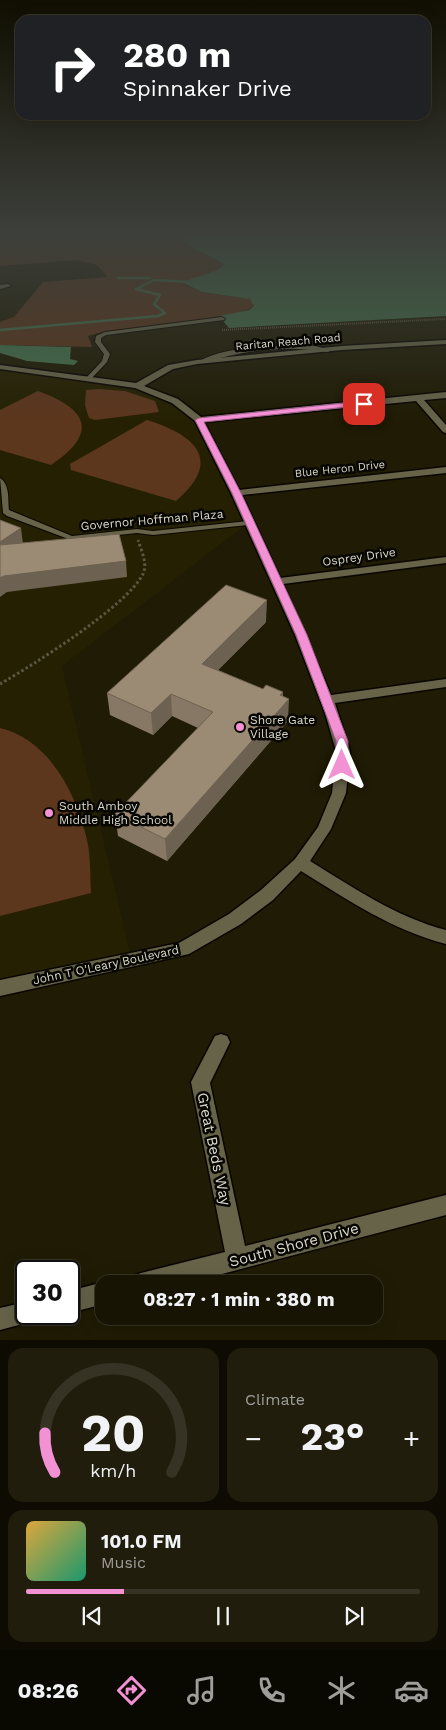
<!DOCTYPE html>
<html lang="en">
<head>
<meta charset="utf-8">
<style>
  :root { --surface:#171403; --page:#201d0d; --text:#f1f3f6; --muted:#9e9e9a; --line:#363325; --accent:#f391d5 }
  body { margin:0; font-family:"Work Sans",sans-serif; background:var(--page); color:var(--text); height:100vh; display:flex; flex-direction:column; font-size:19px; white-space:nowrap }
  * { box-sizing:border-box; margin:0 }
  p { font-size:16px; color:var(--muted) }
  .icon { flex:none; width:28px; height:28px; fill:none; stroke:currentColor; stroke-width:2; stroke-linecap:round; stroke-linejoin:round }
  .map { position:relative; height:1340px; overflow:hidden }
  .details { display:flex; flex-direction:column; gap:8px; padding:8px; background:#0d0b02; flex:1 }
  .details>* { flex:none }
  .top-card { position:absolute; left:15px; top:15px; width:416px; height:105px; border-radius:15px; box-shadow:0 5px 20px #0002,0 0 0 1px var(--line); background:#202124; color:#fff; overflow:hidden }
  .speed { position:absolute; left:15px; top:1260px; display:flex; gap:10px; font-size:25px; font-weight:700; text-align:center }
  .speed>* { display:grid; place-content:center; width:65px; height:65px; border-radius:50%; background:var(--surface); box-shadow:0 5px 20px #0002,0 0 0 1px var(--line); line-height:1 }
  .speed .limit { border:2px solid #111; border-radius:8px; background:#fff; color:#111 }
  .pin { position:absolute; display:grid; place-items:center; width:42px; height:42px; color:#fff; margin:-21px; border-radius:10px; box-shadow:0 2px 8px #0006 }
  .me { position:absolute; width:55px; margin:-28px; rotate:0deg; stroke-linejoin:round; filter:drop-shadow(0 0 4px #0008) }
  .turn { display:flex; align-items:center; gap:18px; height:105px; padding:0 25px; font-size:22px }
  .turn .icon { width:65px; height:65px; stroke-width:2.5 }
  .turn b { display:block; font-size:35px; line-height:42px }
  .big { font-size:38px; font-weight:700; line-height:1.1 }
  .details .tile { flex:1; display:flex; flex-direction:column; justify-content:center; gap:8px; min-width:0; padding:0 18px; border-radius:15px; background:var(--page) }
  .details .dial { align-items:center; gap:0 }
  .dial svg { height:130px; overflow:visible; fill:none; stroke:var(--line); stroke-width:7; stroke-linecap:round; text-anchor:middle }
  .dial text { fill:var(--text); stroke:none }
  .song { display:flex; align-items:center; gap:15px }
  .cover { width:60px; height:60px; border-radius:8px; background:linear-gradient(135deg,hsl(40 70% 55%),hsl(160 70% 35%)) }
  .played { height:5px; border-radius:2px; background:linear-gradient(90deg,var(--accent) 25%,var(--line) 25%) }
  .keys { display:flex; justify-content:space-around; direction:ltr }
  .heat { display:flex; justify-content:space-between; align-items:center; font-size:28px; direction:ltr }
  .details .tiles { flex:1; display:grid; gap:8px; grid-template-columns:1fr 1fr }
  .tile:last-child { grid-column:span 2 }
  .trip { position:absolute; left:95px; top:1275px; width:288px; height:50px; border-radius:15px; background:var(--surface); box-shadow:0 5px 20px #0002,0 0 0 1px var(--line); font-weight:700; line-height:50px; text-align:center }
  .tabs { display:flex; height:80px; justify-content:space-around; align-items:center; background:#090801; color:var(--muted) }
  .tabs .icon { width:35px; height:35px }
  .tabs .on { color:var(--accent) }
  .tabs b { font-size:22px; color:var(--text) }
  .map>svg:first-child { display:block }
</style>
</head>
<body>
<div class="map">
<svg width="446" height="1340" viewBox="0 0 446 1340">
  <rect width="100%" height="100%" fill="#1f1b04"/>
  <path fill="#252001" d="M0,367L89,378L160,394L199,420L248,523L62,666L132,961L0,988Z"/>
  <path fill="#5c361d" d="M0,235H178L193,248L224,264C220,274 193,275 183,284L202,292L251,299L254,306C236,319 134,327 106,331L88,336L92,347L0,345V322L14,317L43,282L108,277L97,265L76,260L0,266Z
    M99,389L125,391L155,401L159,412L95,420L89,418L85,405L86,390Z
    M38,391C88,409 99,433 51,465L0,450V410Z
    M147,420C195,435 224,460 176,501L71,470L70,464Z
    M0,728C49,739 77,795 87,840C91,857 90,876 91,893L0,916Z"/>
  <path fill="#44714d" d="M178,235H446V316L229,328L219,316L249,310L254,306L250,299L202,292L183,283C193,276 220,273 224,264L193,248Z
    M0,345L71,347L70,359L78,361L74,365L27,361L0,353Z"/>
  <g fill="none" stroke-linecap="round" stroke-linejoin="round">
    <path stroke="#44714d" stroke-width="2.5" d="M118,278H150
      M0,330L158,316L165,313L154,304L160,295L136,289L154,280L190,282"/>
    <g stroke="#090600" stroke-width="2">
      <path id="service" d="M222,317L225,319L224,320L106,335L101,338V342L110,354L107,362L91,379L86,378L102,361L104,354L95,342L96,336L105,332Z
        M300,345L315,346L331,350L328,352C286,345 244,350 203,363L200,361C223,347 273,346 300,345Z
        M0,478C10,484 8,500 9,510L72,536L137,529L153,531L248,521L252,523L248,525L153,535L137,533L71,540L7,516L3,513Z"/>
    </g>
    <g stroke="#090600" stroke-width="3">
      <path id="minor" d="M0,285L8,284L11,286L0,289Z
        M446,340V344L342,350L197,364L173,369L144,386L178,399L201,417L446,392V398L424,400L446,425V433L443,432L416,401L204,422L239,490L446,467V473L242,495L280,578L446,557V563L283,584L331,695L446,679V687L335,703L350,751L346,793L331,829L310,861C354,888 396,917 446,930V944C392,930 348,900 301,871L273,900L241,924L189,954L0,996V980L179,943L229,914L261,890L295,859L318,827L332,793L336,751L325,713L295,635L231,493L195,421L172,403L135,388L0,369V365L136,383L168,365L197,360L342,346Z
        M221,1034L227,1036L230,1042L210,1083L245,1246L446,1195V1215L184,1284H130L133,1276L141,1273L225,1252L191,1082L215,1036Z
        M104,1282L108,1284H104V1304L69,1313V1291Z
        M26,1302V1314H37L34,1321L0,1330V1308Z"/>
    </g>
    <path stroke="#5a5743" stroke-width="2" stroke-dasharray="1 1" stroke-linecap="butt" d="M222,330L446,319"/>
    <path stroke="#5a5743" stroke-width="3" stroke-dasharray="2.5 2.5" stroke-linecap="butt" d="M0,684C33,665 127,606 143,574C148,563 141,550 138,540"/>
    <use href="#service" fill="#666349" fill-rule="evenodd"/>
    <use href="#minor" fill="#666349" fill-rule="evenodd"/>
  </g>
  <path fill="#867864" d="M266,622L218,670L263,689L283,692V696L288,721L167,861L118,836L115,814L198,728L172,716L153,735L110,715L107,693Z"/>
  <path fill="#6d6151" d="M21,528L23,544L0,560V542Z
    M126,561L127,577L7,592L0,597V578L4,576Z
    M267,600L266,622L202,686V664Z
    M283,692L282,707L289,699L288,721L167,861L165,839Z
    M171,694L172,716L153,735L151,713Z"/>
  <path fill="#9c8b74" stroke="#6d6151" d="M0,520L21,528L0,542Z
    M119,534L126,561L4,576L0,578V545Z
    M226,585L267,600L202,664L263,689L266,685L283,692L280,695L289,699L165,839L115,814L213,712L171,694L151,713L107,693Z"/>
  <linearGradient id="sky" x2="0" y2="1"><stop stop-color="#110f02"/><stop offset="0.55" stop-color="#3c3f3a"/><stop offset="1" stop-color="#3c3f3a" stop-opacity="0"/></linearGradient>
  <rect width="446" height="422" fill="url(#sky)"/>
  <path fill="#f391d5" stroke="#9e5e8a" d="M364,401L367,404L366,405L204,422L241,493L307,635L348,741V765L342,769L336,765V741L296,635L232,493L195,420L199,418Z"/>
  <g fill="#f391d5" stroke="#070601" stroke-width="2">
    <circle cx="240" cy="727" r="5"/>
    <circle cx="49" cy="813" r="5"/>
  </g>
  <g text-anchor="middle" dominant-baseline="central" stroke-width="5" stroke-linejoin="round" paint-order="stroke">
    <g font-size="11" fill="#dad8ca" stroke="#070601">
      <text transform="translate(288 342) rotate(-5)">Raritan Reach Road</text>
      <text transform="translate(340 469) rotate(-6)">Blue Heron Drive</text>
    </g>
    <g font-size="12" fill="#dad8ca" stroke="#070601">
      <text transform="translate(152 520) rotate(-5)">Governor Hoffman Plaza</text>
      <text transform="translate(359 557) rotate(-8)">Osprey Drive</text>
      <text transform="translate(106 965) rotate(-12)">John T O'Leary Boulevard</text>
    </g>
    <g font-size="12" fill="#dad8ca" stroke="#070601" text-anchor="start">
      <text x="250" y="720">Shore Gate<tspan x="250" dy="14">Village</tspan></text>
      <text x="59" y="806">South Amboy<tspan x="59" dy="14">Middle High School</tspan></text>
    </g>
    <g font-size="15" fill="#dad8ca" stroke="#070601">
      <text transform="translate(214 1149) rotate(78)">Great Beds Way</text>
      <text transform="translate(294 1245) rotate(-15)">South Shore Drive</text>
    </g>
  </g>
</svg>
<div class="speed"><div class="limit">30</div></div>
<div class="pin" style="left:364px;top:404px;background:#d93025"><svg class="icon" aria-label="arrive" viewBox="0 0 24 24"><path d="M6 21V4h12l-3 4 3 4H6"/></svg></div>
<svg class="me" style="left:342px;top:765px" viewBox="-20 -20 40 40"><path d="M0-17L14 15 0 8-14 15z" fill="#f391d5" stroke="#fff" stroke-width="4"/></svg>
<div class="trip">08:27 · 1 min · 380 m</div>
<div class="top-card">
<div class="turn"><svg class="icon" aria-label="right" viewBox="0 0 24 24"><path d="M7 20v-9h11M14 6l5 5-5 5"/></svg><div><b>280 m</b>Spinnaker Drive</div></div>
</div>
</div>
<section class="details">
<div class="tiles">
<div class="tile dial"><svg viewBox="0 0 100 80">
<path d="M14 69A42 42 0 1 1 86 69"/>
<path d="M14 69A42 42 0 0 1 8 45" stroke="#f391d5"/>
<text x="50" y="56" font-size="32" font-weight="700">20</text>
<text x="50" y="72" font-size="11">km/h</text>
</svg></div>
<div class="tile"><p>Climate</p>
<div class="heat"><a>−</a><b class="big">23°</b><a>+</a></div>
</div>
<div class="tile">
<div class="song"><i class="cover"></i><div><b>101.0 FM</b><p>Music</p></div></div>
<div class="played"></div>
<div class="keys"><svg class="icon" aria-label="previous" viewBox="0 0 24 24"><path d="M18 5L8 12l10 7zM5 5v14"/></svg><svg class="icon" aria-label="pause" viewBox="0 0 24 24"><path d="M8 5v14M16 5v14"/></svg><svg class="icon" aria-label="next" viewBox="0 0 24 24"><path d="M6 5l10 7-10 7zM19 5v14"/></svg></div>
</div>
</div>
</section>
<nav class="tabs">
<b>08:26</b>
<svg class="icon on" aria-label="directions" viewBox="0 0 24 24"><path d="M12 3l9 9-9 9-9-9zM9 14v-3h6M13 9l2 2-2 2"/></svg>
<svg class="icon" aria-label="music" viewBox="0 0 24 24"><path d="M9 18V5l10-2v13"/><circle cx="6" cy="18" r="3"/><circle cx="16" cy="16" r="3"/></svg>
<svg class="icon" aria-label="phone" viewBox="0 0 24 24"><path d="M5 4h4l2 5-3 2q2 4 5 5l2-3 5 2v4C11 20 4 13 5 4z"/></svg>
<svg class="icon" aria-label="climate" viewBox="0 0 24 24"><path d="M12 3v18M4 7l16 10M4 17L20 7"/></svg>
<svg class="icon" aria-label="car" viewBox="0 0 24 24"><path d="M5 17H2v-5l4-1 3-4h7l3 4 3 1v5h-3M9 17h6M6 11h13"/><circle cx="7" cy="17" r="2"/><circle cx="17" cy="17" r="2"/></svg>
</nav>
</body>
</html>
